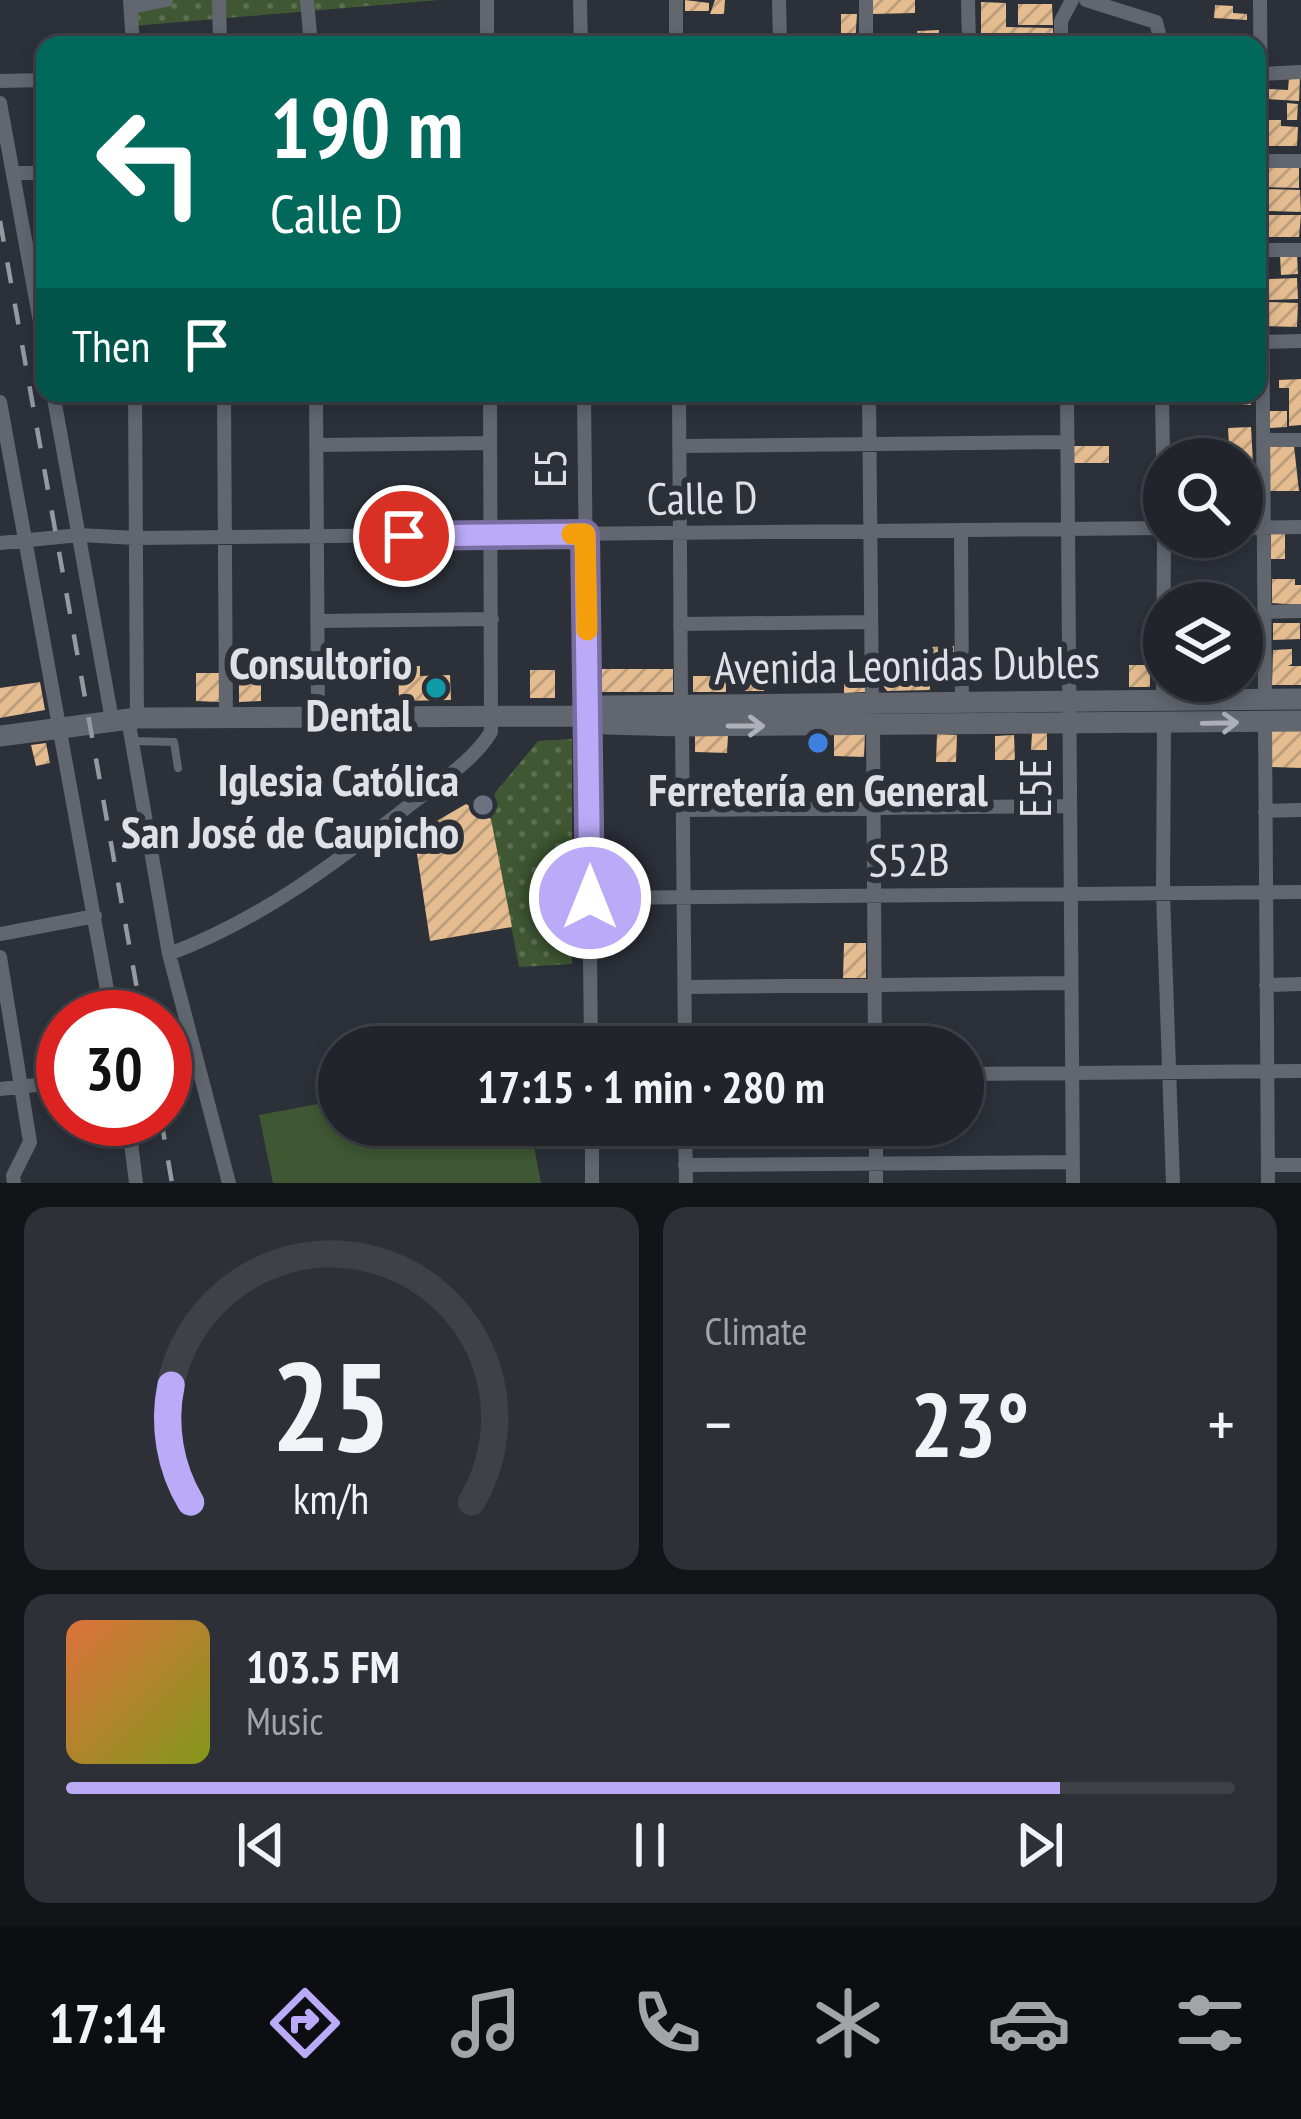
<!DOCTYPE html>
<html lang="en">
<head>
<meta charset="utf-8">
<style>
  :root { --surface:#21242a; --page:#2d3036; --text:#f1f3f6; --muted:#a2a4a8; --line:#3e4147; --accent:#baaaf7 }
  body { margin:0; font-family:"PT Sans Narrow",sans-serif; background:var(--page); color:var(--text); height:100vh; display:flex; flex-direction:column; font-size:45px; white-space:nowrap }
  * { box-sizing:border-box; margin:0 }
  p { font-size:39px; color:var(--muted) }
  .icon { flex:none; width:66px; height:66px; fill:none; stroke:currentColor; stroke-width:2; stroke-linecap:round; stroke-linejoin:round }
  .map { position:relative; height:1183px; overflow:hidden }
  .drawer { display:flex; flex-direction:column; gap:24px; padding:24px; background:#121417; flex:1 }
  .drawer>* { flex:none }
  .top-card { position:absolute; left:36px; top:36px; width:1230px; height:366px; border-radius:24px; box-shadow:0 6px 18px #0003,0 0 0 3px var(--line); background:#00695c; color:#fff; overflow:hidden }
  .tools { position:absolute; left:1143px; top:438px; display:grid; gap:24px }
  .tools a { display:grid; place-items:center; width:120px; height:120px; border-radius:50%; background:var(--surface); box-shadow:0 6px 18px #0003,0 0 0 3px var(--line); font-size:60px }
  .speed { position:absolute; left:36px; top:990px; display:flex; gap:24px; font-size:60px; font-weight:700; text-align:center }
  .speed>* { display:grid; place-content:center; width:156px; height:156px; border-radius:50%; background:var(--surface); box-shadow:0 6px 18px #0003,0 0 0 3px var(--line); line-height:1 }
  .speed .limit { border:18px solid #d22; background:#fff; color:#111 }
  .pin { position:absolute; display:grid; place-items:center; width:102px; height:102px; color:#fff; margin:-51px; border:6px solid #fff; border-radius:50%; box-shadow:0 3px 12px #0007 }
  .me { position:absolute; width:132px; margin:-66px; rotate:0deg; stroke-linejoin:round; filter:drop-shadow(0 0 9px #0008) }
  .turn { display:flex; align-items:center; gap:42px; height:252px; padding:0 36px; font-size:54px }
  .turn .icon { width:156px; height:156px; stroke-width:2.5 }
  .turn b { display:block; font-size:84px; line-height:102px }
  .then { display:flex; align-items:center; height:114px; padding:0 36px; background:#0003; gap:24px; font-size:45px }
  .big { font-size:90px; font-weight:700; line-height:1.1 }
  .drawer .tile { flex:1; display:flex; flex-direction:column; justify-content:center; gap:18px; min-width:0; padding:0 42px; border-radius:24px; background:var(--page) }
  .drawer .dial { align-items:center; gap:0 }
  .dial svg { height:312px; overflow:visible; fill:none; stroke:var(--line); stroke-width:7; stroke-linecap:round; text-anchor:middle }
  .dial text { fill:var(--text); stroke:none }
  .song { display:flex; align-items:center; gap:36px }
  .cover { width:144px; height:144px; border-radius:18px; background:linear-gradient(135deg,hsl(20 70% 55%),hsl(70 70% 35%)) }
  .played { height:12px; border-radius:6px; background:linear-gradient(90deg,var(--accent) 85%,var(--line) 85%) }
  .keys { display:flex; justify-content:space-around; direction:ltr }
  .heat { display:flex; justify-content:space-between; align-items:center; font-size:66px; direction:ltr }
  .drawer .tiles { flex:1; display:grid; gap:24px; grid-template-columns:1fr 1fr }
  .tile:last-child { grid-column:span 2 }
  .trip { position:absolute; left:318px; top:1026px; width:666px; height:120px; border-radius:60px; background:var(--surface); box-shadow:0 6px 18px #0003,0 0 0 3px var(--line); font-weight:700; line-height:120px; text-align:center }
  .tab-bar { display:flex; height:192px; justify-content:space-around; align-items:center; background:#0d0e11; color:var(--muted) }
  .tab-bar .icon { width:84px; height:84px }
  .tab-bar .selected { color:var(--accent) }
  .tab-bar b { font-size:54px; color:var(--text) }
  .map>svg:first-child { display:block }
</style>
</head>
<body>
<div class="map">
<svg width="1301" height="1183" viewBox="0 0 1301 1183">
  <defs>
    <pattern id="park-dots" width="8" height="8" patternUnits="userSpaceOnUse" patternTransform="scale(3)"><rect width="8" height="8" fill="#3f5833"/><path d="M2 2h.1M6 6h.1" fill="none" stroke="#5a7051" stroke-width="1.8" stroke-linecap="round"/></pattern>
    <pattern id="building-hatch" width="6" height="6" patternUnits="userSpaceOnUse" patternTransform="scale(3)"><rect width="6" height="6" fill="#e4bc8f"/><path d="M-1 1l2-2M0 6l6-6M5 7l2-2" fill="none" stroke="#bc9e7c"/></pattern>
  </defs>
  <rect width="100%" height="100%" fill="#2c3038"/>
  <path fill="#3f5833" d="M339,1100V1125H530L541,1183H273L259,1115Z"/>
  <path fill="url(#park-dots)" d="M128,0H439L133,26Z
    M572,739V964L519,967L491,819L495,793L538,741Z"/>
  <path fill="url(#building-hatch)" d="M685,0L709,3V11H685Z
    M715,0H725L724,14H710Z
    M872,0H915V13L872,14Z
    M981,2L1006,3V27L1053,28V45H981Z
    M1018,4H1052L1053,25H1018Z
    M1215,5L1233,6V13L1247,14V20L1214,18Z
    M841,14H857L855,45H784V33H841Z
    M939,30V45H902V39L918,38L917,31Z
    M1177,34L1191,35V45H1177Z
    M1289,77H1300L1299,101L1267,99L1268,89L1288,90Z
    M1287,103L1298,104L1297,120H1287Z
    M1267,120H1281V126L1298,127L1297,146H1267Z
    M1265,163L1299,164V188L1264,187Z
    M1267,189L1300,190L1301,212L1267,211Z
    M1268,215H1301L1299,237H1268Z
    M1297,255L1298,274L1281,275L1280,256Z
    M1297,278L1298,299L1267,300V279Z
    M1267,302L1298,303L1297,327L1266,326Z
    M1301,379V425L1289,426V388H1279V380Z
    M1217,393H1252L1251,405H1217Z
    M1269,411H1287V427L1269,428Z
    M1251,427L1253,463L1222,459L1221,446H1229L1228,428Z
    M1074,446H1109V463H1074Z
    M1268,446H1294L1299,491H1270Z
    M1271,534H1285V559H1271Z
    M1272,579H1295V585H1301V605L1272,603Z
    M1273,623H1300V639L1273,640Z
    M954,646L955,679H930V690L887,691L884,687L883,667L930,666L929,647Z
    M1292,649V664L1288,666H1301V685H1272L1273,650Z
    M745,665H764V691H745Z
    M1129,665H1150V687H1129Z
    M398,666H420V676L450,675L451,700L399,701Z
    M602,669H673V692H602Z
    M530,670H555V698H530Z
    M196,673H219V702L196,701Z
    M844,673H865V692L844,693Z
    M693,676H726V692H693Z
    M239,678H261V701L239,702Z
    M40,682L45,710L0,718V688Z
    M1272,729H1301V768L1272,767Z
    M1032,733H1047V750H1031Z
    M834,734H865L864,757L834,756Z
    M937,734L957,735L956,762H936Z
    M1014,735L1015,760H995V736Z
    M695,736H728L727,753L695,752Z
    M812,736H824L823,751H812Z
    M46,743L50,763L36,766L31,745Z
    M466,804L491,819L512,927L430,941L414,834Z
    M844,943H866V978H843Z"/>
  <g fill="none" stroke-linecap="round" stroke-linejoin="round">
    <path stroke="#61666f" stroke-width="8" d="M133,741L174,742L178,768"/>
    <path stroke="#61666f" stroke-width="14" d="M130,0L133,45
      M219,0L220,45
      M307,0L311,45
      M487,0V45
      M580,0L581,45
      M676,0V45
      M779,0L780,45
      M866,0V45
      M968,0L969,45
      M1086,0L1156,22L1162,45
      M1260,0L1265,699
      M131,7L166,0
      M1061,45V21L1072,0
      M1261,74L1301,72
      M0,81L45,80
      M0,103L45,349
      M1257,161H1301
      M13,173H45
      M1262,250H1301
      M1258,342L1301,341
      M53,393L112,720
      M135,393L137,718
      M224,393L226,718
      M316,393L318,718
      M584,393L591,1047
      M679,393L681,706
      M869,393L872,705
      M1067,393L1073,1183
      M1162,393L1164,524
      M0,402L112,1017
      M1263,440H1301
      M316,445L490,443
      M679,446L1068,442
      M1242,528L1301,527
      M961,531L962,702
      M0,543L79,535L136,538L1164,528
      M1265,612L1301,611
      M317,621L492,619
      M680,624L871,622
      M1163,699L1164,537
      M128,719L169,954L229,1183
      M1265,722L1268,1183
      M1164,724L1163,893L1173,1183
      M682,726L685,1047
      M873,726L875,1047
      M683,810L1070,806
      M1265,811L1301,810
      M590,898L1301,892
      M0,934L95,916
      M169,954C261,920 338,861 415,801C441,781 473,761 491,732L490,393
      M0,957L30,1142L13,1176L14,1183
      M1266,985L1301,984
      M684,987L1071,983
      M963,1074L1301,1071
      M0,1089L63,1082
      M128,1119L136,1183
      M592,1125V1183
      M685,1125L686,1183
      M876,1125V1183
      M685,1165L1072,1162
      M1268,1165H1301"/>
    <path stroke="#61666f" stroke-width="21" d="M589,716L604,706L1301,699
      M0,736L137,718L589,716L606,724L682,726L1301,721"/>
    <path stroke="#96999f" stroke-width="4.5" stroke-dasharray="21 21" stroke-linecap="butt" d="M0,221L142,1017
      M161,1119L172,1183"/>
  </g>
  <defs><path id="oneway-shaft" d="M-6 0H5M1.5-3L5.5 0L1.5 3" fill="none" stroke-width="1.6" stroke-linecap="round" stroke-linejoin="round" transform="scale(3)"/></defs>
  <g stroke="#adb0b7">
    <use href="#oneway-shaft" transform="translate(1220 723) rotate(-1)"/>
    <use href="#oneway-shaft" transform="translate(746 726)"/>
  </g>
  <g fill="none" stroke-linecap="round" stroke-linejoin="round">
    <g stroke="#796ea1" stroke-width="30">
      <path id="route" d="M404,536L585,534L590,898"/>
    </g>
    <use href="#route" stroke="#baaaf7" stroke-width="21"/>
    <path stroke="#f59e0b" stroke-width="21" d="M572,534H585L587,630"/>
  </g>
  <circle fill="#0f9aa8" stroke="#2c3038" stroke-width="4.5" cx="436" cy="688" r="12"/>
  <circle fill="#3f7fe0" stroke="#2c3038" stroke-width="4.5" cx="818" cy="743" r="12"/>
  <circle fill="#6b7280" stroke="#2c3038" stroke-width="4.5" cx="483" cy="805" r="12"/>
  <g text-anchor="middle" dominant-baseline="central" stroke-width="12" stroke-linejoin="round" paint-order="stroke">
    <g font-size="45" fill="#dfe1e7" stroke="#2c3038">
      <text transform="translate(549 468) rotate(-90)">E5</text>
      <text transform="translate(702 497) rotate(-1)">Calle D</text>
      <text transform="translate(907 664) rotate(-1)">Avenida Leonidas Dubles</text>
      <text transform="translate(1034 788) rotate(-90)">E5E</text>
      <text transform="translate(909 859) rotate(-1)">S52B</text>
    </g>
    <g font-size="45" font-weight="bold" fill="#dfe1e7" stroke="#2c3038" text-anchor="end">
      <text x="412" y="662">Consultorio<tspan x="412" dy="52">Dental</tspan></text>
      <text x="459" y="779">Iglesia Católica<tspan x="459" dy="52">San José de Caupicho</tspan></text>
      <text x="818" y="789" text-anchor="middle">Ferretería en General</text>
    </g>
  </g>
</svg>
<div class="tools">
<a><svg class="icon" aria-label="search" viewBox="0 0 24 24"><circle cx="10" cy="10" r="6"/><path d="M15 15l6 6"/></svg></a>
<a><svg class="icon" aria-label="layers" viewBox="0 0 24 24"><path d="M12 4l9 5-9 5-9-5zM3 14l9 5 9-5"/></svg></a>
</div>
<div class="speed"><div class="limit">30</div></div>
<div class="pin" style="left:404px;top:536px;background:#d93025"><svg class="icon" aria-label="arrive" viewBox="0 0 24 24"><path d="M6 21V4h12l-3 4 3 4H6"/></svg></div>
<svg class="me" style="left:590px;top:898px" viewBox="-20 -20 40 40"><circle r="17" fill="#baaaf7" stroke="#fff" stroke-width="3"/><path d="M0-11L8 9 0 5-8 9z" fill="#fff"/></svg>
<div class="trip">17:15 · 1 min · 280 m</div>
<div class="top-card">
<div class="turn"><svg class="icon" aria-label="left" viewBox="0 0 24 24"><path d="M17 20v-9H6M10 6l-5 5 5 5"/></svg><div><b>190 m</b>Calle D</div></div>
<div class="then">Then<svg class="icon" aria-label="arrive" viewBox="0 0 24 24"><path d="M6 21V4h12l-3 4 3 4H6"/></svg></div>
</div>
</div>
<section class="drawer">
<div class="tiles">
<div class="tile dial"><svg viewBox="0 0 100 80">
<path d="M14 69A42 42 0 1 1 86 69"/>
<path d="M14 69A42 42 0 0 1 9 39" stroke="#baaaf7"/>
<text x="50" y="56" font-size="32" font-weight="700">25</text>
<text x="50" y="72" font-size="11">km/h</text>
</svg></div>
<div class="tile"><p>Climate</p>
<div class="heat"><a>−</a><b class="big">23°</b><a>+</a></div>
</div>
<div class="tile">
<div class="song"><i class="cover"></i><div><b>103.5 FM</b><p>Music</p></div></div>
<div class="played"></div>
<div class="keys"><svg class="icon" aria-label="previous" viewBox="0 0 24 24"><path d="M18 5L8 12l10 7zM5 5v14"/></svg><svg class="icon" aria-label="pause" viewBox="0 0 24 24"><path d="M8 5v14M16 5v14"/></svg><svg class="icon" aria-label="next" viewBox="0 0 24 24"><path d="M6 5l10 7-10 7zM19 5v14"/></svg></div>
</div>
</div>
</section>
<nav class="tab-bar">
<b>17:14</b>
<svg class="icon selected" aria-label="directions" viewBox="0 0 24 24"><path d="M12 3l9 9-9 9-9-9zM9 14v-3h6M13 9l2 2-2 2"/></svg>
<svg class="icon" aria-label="music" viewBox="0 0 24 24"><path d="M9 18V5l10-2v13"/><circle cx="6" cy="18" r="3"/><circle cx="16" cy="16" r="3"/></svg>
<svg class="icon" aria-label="phone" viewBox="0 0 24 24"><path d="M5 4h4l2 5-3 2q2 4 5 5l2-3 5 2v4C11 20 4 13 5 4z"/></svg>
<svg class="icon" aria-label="climate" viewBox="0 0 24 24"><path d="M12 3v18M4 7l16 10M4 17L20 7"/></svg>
<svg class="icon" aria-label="car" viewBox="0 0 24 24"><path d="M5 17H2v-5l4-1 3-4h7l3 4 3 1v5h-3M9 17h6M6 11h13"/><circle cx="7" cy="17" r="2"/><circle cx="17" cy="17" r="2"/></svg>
<svg class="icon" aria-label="filters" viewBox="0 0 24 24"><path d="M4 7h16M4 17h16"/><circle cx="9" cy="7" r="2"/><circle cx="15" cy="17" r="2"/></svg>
</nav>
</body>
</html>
